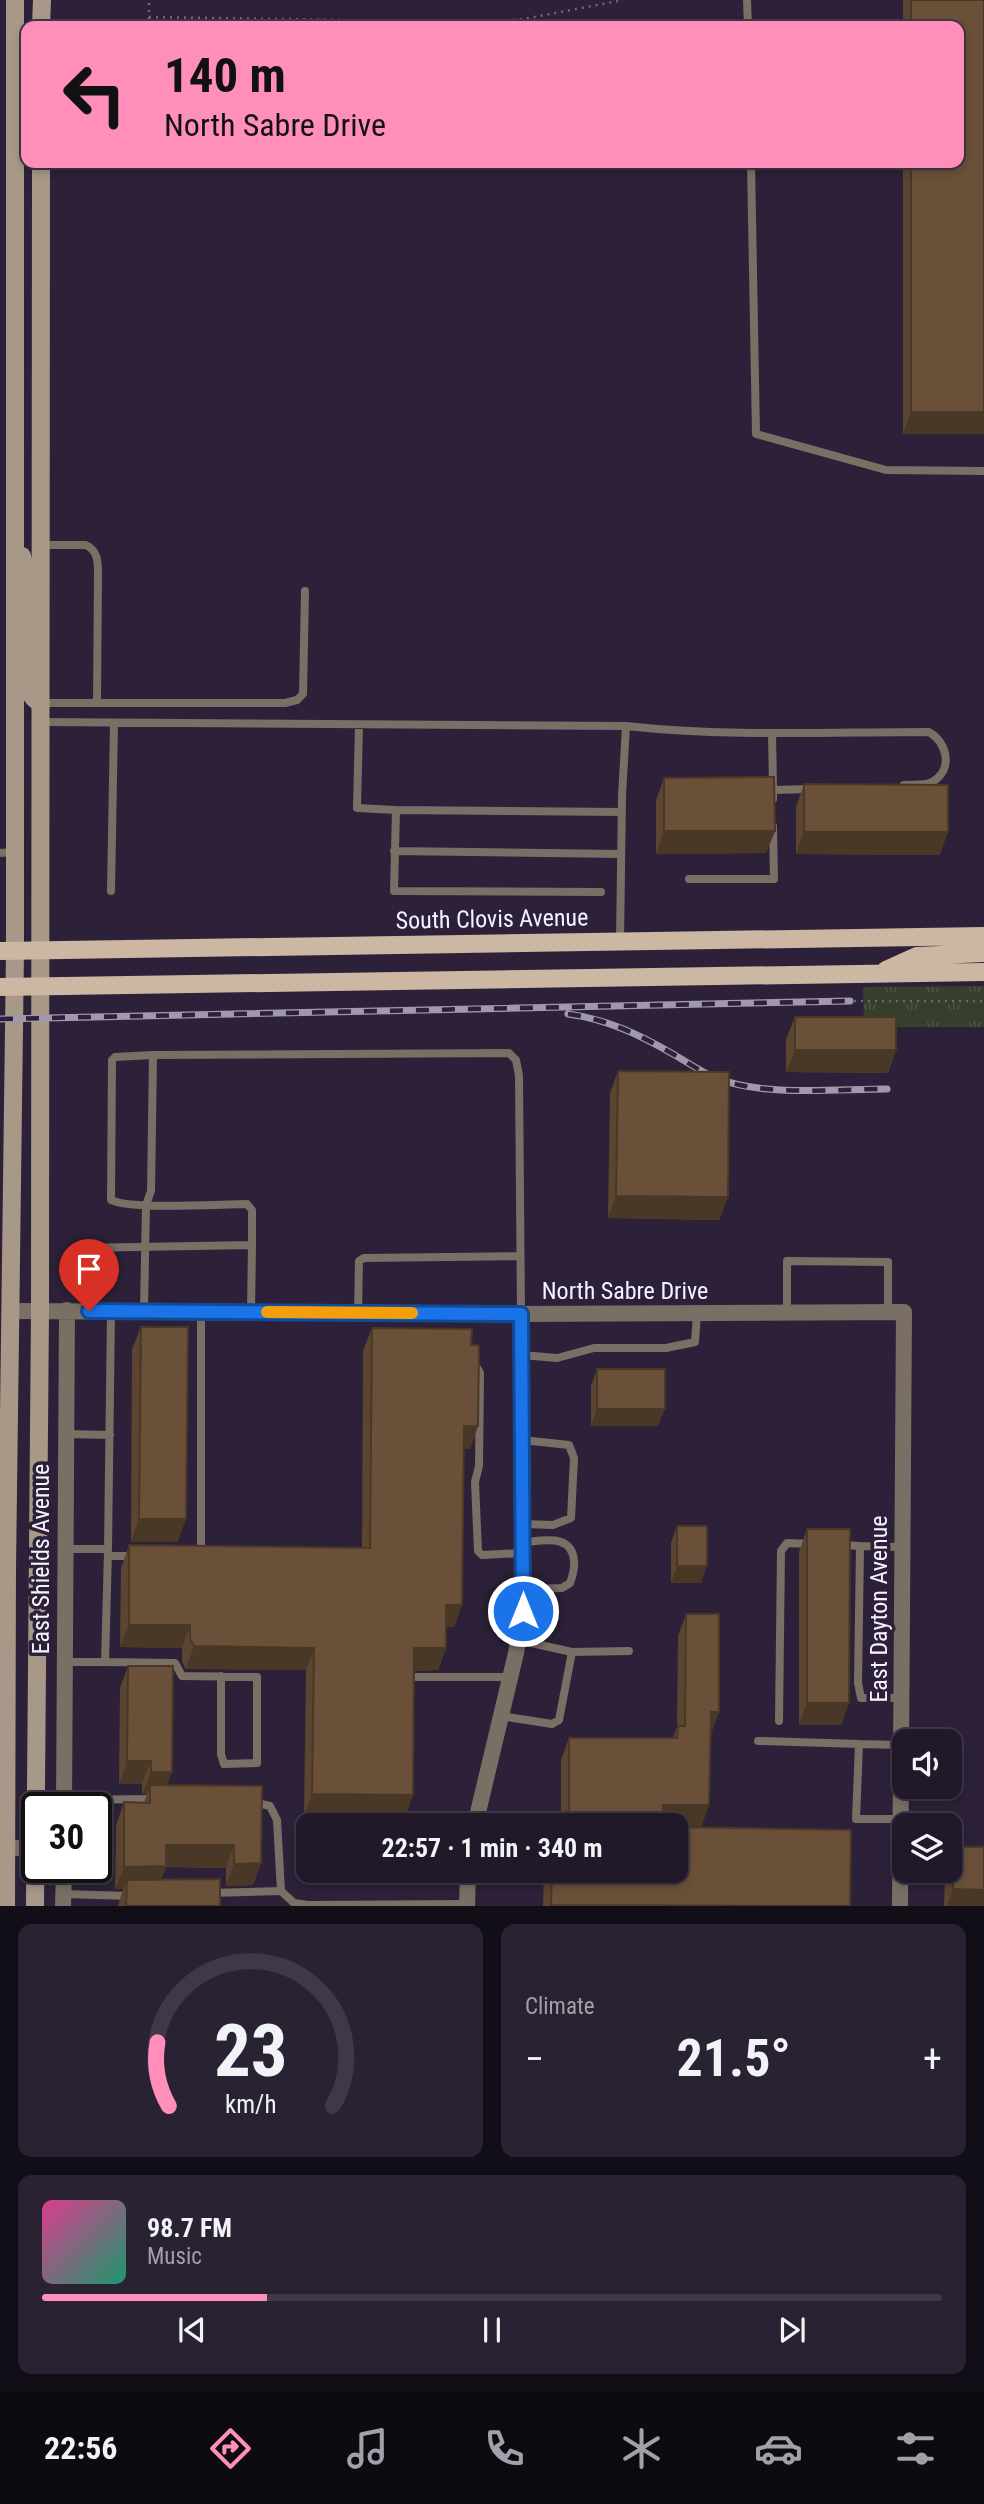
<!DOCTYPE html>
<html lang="en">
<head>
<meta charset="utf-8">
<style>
  :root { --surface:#21192a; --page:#292232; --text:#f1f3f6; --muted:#a2a0a8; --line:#3e3847; --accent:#ff8ebb }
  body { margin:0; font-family:"Roboto Condensed",sans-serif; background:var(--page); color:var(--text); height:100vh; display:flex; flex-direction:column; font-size:26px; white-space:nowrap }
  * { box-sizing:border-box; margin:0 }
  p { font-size:23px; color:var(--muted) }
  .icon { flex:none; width:38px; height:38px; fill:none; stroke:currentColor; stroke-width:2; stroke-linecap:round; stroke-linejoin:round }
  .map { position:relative; height:1906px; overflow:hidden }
  .sheet { display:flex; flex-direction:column; gap:18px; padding:18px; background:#120e17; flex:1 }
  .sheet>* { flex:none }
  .banner { position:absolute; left:21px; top:21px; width:943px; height:147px; border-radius:14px; box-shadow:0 4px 10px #0003,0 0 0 2px var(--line); background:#ff8ebb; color:#111; overflow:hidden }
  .tools { position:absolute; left:892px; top:1729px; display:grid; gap:14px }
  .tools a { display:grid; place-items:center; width:70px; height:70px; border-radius:14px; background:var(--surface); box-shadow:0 4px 10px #0003,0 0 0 2px var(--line); font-size:35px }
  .speed { position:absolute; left:21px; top:1792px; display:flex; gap:14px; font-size:35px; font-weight:700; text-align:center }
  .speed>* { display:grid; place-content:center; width:91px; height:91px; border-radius:50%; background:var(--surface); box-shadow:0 4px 10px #0003,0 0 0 2px var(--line); line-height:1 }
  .speed .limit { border:4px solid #111; border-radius:10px; background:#fff; color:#111 }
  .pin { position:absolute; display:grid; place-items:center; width:60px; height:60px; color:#fff; margin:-72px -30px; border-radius:50% 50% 50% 0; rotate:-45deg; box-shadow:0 0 7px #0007 }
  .pin .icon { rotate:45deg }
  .me { position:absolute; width:77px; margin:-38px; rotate:0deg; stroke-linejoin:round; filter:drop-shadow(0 0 5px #0008) }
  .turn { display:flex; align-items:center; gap:24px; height:147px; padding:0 28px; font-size:32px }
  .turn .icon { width:91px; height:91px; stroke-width:2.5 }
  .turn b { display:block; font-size:49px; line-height:60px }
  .big { font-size:52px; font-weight:700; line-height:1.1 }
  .sheet .card { flex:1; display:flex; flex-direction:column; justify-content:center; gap:10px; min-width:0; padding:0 24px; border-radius:14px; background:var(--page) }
  .sheet .dial { align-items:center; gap:0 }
  .dial svg { height:182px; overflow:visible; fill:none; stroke:var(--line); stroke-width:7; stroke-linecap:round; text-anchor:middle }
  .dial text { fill:var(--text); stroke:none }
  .song { display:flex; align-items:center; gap:21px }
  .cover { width:84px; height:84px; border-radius:10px; background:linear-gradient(135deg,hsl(330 70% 55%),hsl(160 70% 35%)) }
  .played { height:7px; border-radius:4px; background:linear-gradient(90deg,var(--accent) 25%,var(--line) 25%) }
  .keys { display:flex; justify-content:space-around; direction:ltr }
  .heat { display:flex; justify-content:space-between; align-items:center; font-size:38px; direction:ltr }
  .sheet .tiles { flex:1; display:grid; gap:18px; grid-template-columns:1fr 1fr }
  .card:last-child { grid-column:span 2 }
  .trip { position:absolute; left:296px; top:1813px; width:392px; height:70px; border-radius:14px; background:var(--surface); box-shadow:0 4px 10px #0003,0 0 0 2px var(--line); font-weight:700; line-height:70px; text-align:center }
  .tabs { display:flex; height:112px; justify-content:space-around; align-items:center; background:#0d0a11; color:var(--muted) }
  .tabs .icon { width:49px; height:49px }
  .tabs .on { color:var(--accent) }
  .tabs b { font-size:32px; color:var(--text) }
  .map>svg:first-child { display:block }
</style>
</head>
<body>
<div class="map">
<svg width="984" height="1906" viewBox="0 0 984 1906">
  <defs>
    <pattern id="park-tufts" width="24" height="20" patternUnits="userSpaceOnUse" patternTransform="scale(1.75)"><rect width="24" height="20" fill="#363f2b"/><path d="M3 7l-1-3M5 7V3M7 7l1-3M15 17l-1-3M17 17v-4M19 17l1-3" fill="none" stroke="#4a5240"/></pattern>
  </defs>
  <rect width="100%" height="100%" fill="#2c2138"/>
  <path fill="url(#park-tufts)" d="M984,986V1027H864L863,987Z"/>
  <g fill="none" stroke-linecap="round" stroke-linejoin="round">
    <path stroke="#71687c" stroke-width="2.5" stroke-dasharray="2 5" stroke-linecap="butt" d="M149,17L484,22L524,19L623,0
      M149,26V0
      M854,1001H984"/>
    <path stroke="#796f65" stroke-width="8" d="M747,0L748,26
      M751,163L756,434L886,470L984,471
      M41,545H86C98,551 98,562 98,573L97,703
      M40,703H285L297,700L303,694L305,591
      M40,722L626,726C726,737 828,732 929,732C947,742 954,770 932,782C924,786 913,784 904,785
      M359,725L357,808L396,810L394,891L601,892
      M772,733L773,787
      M773,799V790L811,789
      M396,810L622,812
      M394,851L621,854
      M0,853L15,852
      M689,879H774L773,826
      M111,891L114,723
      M620,942L622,796L626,726
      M80,1248L252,1245V1210L247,1204C221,1204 130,1210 111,1200L112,1060L115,1057L153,1055
      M144,1311L146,1205L151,1191L153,1055L509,1053L516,1060L519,1076L521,1314
      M251,1312L252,1245
      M358,1313L359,1261L364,1258L520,1256
      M787,1313V1261L888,1262V1312
      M521,1355L557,1358L594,1348H666L695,1342L697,1313
      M475,1364L480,1373L479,1466L475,1482L478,1551L482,1555L522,1553
      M66,1434L110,1435
      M522,1440L569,1445L574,1458L571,1518L553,1525L522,1524
      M523,1542C543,1541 572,1533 574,1561C575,1569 573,1575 570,1583L562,1588L523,1589
      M842,1545L860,1546L858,1683L861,1698H901
      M860,1546L902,1547
      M65,1549H108L111,1312
      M108,1556H133
      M198,1556L201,1548V1311
      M518,1640L572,1652L629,1651
      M65,1662H105L108,1552
      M105,1662L175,1663L182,1676L257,1677V1763L224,1764L221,1754V1676
      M417,1677H510
      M501,1716L552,1724L559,1720L572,1652
      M779,1721L781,1551L787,1543L811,1544
      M758,1741L859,1744
      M64,1800L153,1799
      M253,1802L270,1806L277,1820L281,1891L294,1903L308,1905L467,1904
      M901,1819H856L859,1744L901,1745
      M210,1893L281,1891
      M63,1894L130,1896"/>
    <path stroke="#796f65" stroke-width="16" d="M11,1311L521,1314L904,1312L900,1906
      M64,1808L67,1310
      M475,1825L516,1653L523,1611L521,1314
      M0,1848H35
      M63,1906L64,1867
      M467,1906L468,1871"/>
    <path stroke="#a79887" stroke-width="18" d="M41,26L42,0
      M22,556L27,581V682C29,692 31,698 40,703
      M6,1906L7,1568L15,951V0
      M35,1906L40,1311L41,163"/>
    <path stroke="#ccb7a2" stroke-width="18" d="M0,951L984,936
      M886,970L917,956L984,953
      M0,987L984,972"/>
    <g stroke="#a199aa" stroke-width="7">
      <path id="rail" d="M568,1014C607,1019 640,1035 673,1054C687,1062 701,1072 716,1078C764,1097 835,1089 887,1089
        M0,1019L850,1001"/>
    </g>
    <use href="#rail" stroke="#2c2138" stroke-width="4.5" stroke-dasharray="13" stroke-linecap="butt"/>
  </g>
  <path fill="#5b4530" d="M903,0H984V434H903V163H959V26H903Z
    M664,778L775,831L766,853L656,854V800Z
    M804,784L940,855L796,854V807Z
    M795,1017L896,1050L888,1073L786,1072V1039Z
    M618,1071L728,1197L719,1220L608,1218L610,1093Z
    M141,1327L178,1542H131L132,1349Z
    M372,1328L471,1345L478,1426L470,1449L464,1448L462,1605L454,1627H446V1648L438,1670L414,1671L405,1818L304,1817L306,1670L186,1669L182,1662V1648L120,1647L121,1568L129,1545L362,1548L363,1351Z
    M597,1369L658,1426H591V1386Z
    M677,1526L701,1583H671V1543Z
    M807,1529L849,1703L841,1725H799V1552Z
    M686,1614L711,1734L701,1828L850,1906H543L544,1871H676L561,1825V1760L569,1738H673L677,1727L678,1636Z
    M128,1666L167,1785L261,1863L253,1885L226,1886V1868L166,1867L161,1880L220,1906H118L123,1889H115L116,1825L124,1802L144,1803L147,1794H142V1784H119L120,1688Z
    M953,1847L984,1906H944L945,1871H950V1854Z"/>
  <path fill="#4a3827" d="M911,412H984V434H903Z
    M664,831H775L766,853L656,854Z
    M804,832H948L940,855L796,854Z
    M795,1050H896L888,1073L786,1072Z
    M616,1196L728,1197L719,1220L608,1218Z
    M597,1409H665L658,1426H591Z
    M464,1426H478L470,1449L456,1448Z
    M139,1519H186L178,1542H131Z
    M677,1566H707L701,1583H671Z
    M446,1605H462L454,1627H438Z
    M129,1625H190L182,1648L120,1647Z
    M194,1646L314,1648L306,1670L186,1669Z
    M414,1648H446L438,1670L406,1671Z
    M807,1703H849L841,1725H799Z
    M711,1712H719L711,1734Z
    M127,1761H151L142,1784H119Z
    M151,1772H172L164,1794L150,1785L147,1794H142Z
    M312,1794L413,1795L405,1818L304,1817Z
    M663,1805H709L701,1828L676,1827V1825H655Z
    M166,1845H234L226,1868L166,1867L158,1888L127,1880L123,1889H115L124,1867Z
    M261,1863L253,1885L226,1886L234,1864Z
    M953,1889L984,1890V1906H947Z"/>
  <path fill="#6a5038" stroke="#4a3827" stroke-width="2" d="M911,0H984V412H911V163H959V26H911Z
    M774,777L775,831H664V778Z
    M804,784L948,785V832H804Z
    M795,1017H896V1050H795Z
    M618,1071L729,1072L728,1197L616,1196Z
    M141,1327H188L186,1519H139Z
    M372,1328L472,1329L471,1345H478L479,1347L478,1426H464L462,1605H446V1648H414L413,1795L312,1794L314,1648L194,1646L190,1639V1625H129V1545L370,1548Z
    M597,1369H665V1409H597Z
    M677,1526H707V1566H677Z
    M807,1529H850L849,1703H807Z
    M686,1614H719V1712H711L709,1805H663V1825H569V1738H677L678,1726H685Z
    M128,1666H173L172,1772H151V1761H127Z
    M150,1785L262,1786L261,1863L234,1864V1845H166V1866L124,1867V1802L150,1803Z
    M676,1827L851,1830L850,1906L551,1905L552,1871H676Z
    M953,1847H984V1890L953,1889Z
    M220,1879V1906H126L127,1880Z"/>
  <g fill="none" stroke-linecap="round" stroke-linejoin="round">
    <g stroke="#114b97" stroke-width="18">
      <path id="route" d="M89,1311L521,1314L523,1611"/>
    </g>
    <use href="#route" stroke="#1a73e8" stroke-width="12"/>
    <path stroke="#f59e0b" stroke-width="12" d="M267,1312L412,1313"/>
  </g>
  <g text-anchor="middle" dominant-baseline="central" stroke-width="7" stroke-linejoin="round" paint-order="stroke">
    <g font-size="24" fill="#f7f2ff" stroke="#2c2138">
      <text transform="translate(492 919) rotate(-1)">South Clovis Avenue</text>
      <text x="625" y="1291">North Sabre Drive</text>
      <text transform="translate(41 1559) rotate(-90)">East Shields Avenue</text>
      <text transform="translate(879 1609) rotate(-90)">East Dayton Avenue</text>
    </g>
  </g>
</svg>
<div class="tools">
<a><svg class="icon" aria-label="sound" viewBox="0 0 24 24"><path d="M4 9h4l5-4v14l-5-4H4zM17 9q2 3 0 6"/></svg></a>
<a><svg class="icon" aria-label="layers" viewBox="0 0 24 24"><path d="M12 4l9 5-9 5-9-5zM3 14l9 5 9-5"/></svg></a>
</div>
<div class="speed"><div class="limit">30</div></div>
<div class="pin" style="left:89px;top:1311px;background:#d93025"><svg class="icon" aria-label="arrive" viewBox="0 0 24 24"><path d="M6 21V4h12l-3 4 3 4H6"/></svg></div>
<svg class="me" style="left:523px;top:1611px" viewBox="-20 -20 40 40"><circle r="17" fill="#1a73e8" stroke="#fff" stroke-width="3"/><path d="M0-11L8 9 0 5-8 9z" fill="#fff"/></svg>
<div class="trip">22:57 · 1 min · 340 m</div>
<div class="banner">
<div class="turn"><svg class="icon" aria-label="left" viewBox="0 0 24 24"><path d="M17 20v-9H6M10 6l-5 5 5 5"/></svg><div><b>140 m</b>North Sabre Drive</div></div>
</div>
</div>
<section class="sheet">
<div class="tiles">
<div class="card dial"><svg viewBox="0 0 100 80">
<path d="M14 69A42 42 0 1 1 86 69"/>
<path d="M14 69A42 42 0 0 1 9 41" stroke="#ff8ebb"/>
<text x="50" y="56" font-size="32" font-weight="700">23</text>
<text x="50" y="72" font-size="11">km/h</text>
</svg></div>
<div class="card"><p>Climate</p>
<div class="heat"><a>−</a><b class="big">21.5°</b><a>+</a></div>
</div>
<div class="card">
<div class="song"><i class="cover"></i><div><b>98.7 FM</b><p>Music</p></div></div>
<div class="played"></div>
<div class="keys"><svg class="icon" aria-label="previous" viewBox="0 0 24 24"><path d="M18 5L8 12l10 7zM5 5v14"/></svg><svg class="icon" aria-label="pause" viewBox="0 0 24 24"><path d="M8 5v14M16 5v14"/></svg><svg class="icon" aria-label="next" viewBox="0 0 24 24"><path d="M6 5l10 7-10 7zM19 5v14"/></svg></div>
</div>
</div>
</section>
<nav class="tabs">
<b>22:56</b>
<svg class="icon on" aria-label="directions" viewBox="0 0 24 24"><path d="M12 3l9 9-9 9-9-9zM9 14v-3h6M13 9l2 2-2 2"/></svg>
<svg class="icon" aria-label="music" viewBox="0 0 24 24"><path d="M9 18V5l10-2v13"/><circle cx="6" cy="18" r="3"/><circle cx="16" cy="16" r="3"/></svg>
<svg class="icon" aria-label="phone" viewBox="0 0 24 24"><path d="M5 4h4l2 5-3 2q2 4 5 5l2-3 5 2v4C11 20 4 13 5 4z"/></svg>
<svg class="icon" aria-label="climate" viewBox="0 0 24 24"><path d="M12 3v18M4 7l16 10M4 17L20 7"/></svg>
<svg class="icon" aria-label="car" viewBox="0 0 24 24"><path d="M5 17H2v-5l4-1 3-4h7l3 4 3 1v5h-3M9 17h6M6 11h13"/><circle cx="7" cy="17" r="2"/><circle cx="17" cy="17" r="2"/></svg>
<svg class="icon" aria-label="filters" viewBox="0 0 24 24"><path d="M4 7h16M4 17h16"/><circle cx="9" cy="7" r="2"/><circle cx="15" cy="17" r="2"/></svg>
</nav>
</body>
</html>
